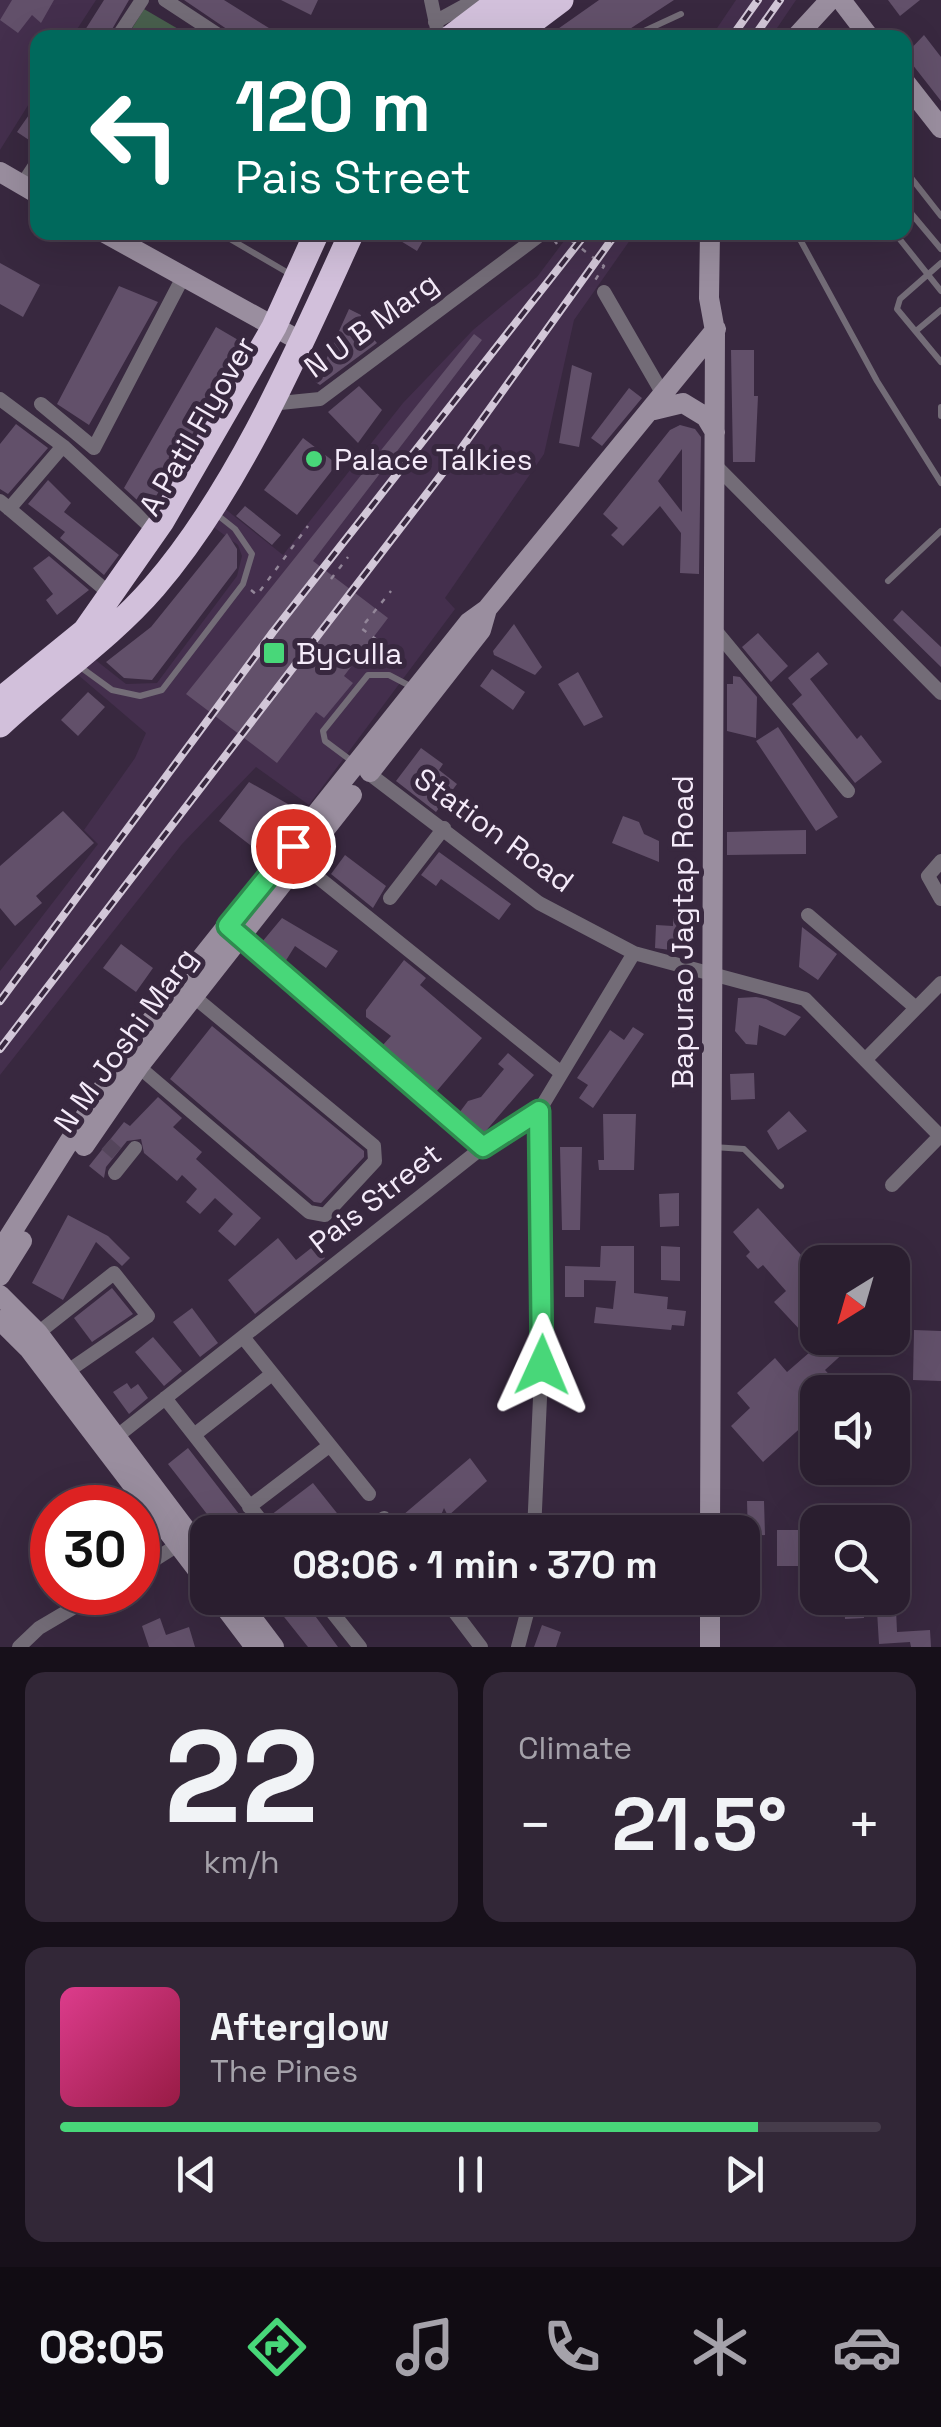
<!DOCTYPE html>
<html lang="en">
<head>
<meta charset="utf-8">
<style>
  :root { --surface:#2a1e2f; --page:#322737; --text:#f1f3f6; --muted:#a5a2aa; --line:#463c4b; --accent:#48d779 }
  body { margin:0; font-family:"Space Grotesk",sans-serif; background:var(--page); color:var(--text); height:100vh; display:flex; flex-direction:column; font-size:38px; white-space:nowrap }
  * { box-sizing:border-box; margin:0 }
  p { font-size:32px; color:var(--muted) }
  .icon { flex:none; width:55px; height:55px; fill:none; stroke:currentColor; stroke-width:2; stroke-linecap:round; stroke-linejoin:round }
  .map { position:relative; height:1647px; overflow:hidden }
  .panel { display:flex; flex-direction:column; gap:25px; padding:25px; background:#17101a; flex:1 }
  .panel>* { flex:none }
  .banner { position:absolute; left:30px; top:30px; width:882px; height:210px; border-radius:20px; box-shadow:0 10px 40px #0002,0 0 0 2px var(--line); background:#00695c; color:#fff; overflow:hidden }
  .needle { width:65px; rotate:217deg }
  .buttons { position:absolute; left:800px; top:1245px; display:grid; gap:20px }
  .buttons a { display:grid; place-items:center; width:110px; height:110px; border-radius:20px; background:var(--surface); box-shadow:0 10px 40px #0002,0 0 0 2px var(--line); font-size:50px }
  .speed { position:absolute; left:30px; top:1485px; display:flex; gap:20px; font-size:50px; font-weight:700; text-align:center }
  .speed>* { display:grid; place-content:center; width:130px; height:130px; border-radius:50%; background:var(--surface); box-shadow:0 10px 40px #0002,0 0 0 2px var(--line); line-height:1 }
  .speed .limit { border:15px solid #d22; background:#fff; color:#111 }
  .pin { position:absolute; display:grid; place-items:center; width:85px; height:85px; color:#fff; margin:-42px; border:5px solid #fff; border-radius:50%; box-shadow:0 2px 10px #0007 }
  .me { position:absolute; width:110px; margin:-55px; rotate:1deg; stroke-linejoin:round; filter:drop-shadow(0 0 8px #0008) }
  .turn { display:flex; align-items:center; gap:35px; height:210px; padding:0 40px; font-size:45px }
  .turn .icon { width:130px; height:130px; stroke-width:2.5 }
  .turn b { display:block; font-size:70px; line-height:85px }
  .big { font-size:75px; font-weight:800; line-height:1.1 }
  .panel .card { flex:1; display:flex; flex-direction:column; justify-content:center; gap:15px; min-width:0; padding:0 35px; border-radius:20px; background:var(--page) }
  .panel .dial { align-items:center; gap:0 }
  .dial b { font-size:130px; line-height:1 }
  .song { display:flex; align-items:center; gap:30px }
  .cover { width:120px; height:120px; border-radius:15px; background:linear-gradient(135deg,hsl(330 70% 55%),hsl(340 70% 35%)) }
  .played { height:10px; border-radius:5px; background:linear-gradient(90deg,var(--accent) 85%,var(--line) 85%) }
  .keys { display:flex; justify-content:space-around; direction:ltr }
  .heat { display:flex; justify-content:space-between; align-items:center; font-size:55px; direction:ltr }
  .panel .tiles { flex:1; display:grid; gap:25px; grid-template-columns:1fr 1fr }
  .card:last-child { grid-column:span 2 }
  .trip { position:absolute; left:190px; top:1515px; width:570px; height:100px; border-radius:20px; background:var(--surface); box-shadow:0 10px 40px #0002,0 0 0 2px var(--line); font-weight:800; line-height:100px; text-align:center }
  .dock { display:flex; height:160px; justify-content:space-around; align-items:center; background:#110c13; color:var(--muted) }
  .dock .icon { width:70px; height:70px }
  .dock .on { color:var(--accent) }
  .dock b { font-size:45px; color:var(--text) }
  .map>svg:first-child { display:block }
</style>
</head>
<body>
<div class="map">
<svg width="941" height="1647" viewBox="0 0 941 1647">
  <rect width="100%" height="100%" fill="#38283f"/>
  <path fill="#442f4d" d="M0,0H96L72,37L38,38L37,91L0,150Z
    M736,0H796L771,37H711Z
    M570,233H635L574,320L544,454L445,598L455,609L309,805L256,767L182,844L0,1075V971L98,844L84,830L135,758L146,733L77,674L93,658L126,684L157,683L237,576L242,556L238,545L212,526L224,508L283,555L403,403L473,330L537,277Z"/>
  <path fill="#485f4d" d="M144,9L192,37L126,38Z"/>
  <path fill="#62506a" fill-rule="evenodd" d="M12,0H54L41,23L32,15L18,33L0,20Z
    M104,0H129L107,38H80Z
    M184,0H224L285,38H240Z
    M281,0H318L311,15Z
    M599,0H674L616,38H545Z
    M888,0H920L900,16Z
    M924,35L941,57V101L905,55Z
    M38,102V146L17,132Z
    M386,232H428L417,251Z
    M0,263L40,285L23,317L0,304Z
    M119,286L158,302L89,425L57,404Z
    M349,309L361,315L359,323L377,343L320,385L312,380L311,371L325,362Z
    M216,327L245,344L148,510L124,488Z
    M474,334L482,340L313,561L388,618L344,676L353,683L324,718L316,712L277,763L186,694Z
    M731,350H754V396H758L755,462H733Z
    M572,365L592,373L579,447L559,443Z
    M359,386L382,410L358,443L328,412Z
    M629,388L642,398L602,446L591,438Z
    M16,424L48,448L8,494L0,489V444Z
    M680,425L695,429L701,437L699,574L680,573L681,533L660,506L623,546L611,535L618,528L603,514L670,430ZM682,449V512L658,481Z
    M303,438L337,464L297,515L264,490Z
    M48,480L71,503L64,512L119,555L104,575L60,538L65,532L28,504Z
    M245,506L281,535L272,545L236,516Z
    M227,533L237,549V568L152,680L124,678L106,662L151,627Z
    M49,556L89,590L57,615L46,600L53,594L33,568Z
    M902,610L941,647V667L893,620Z
    M514,624L542,667L535,675L494,655L493,651Z
    M758,633L788,666L771,682L742,647Z
    M818,652L828,664L810,679L857,739L861,735L882,762L855,783L792,704L802,695L788,678Z
    M492,669L525,692L513,710L480,686Z
    M578,672L603,717L584,726L558,684Z
    M733,676L740,677L757,697L756,738L727,731V684H733Z
    M88,692L105,707L78,736L61,720Z
    M778,727L838,817L816,831L756,741Z
    M421,748L443,764L439,770L457,784L436,812L396,781Z
    M249,782L288,804L283,811L289,816L278,831L270,826L254,848L219,821Z
    M63,811L94,843L36,896L42,903L15,926L0,908V866Z
    M623,816L639,822L644,834L659,841V862L612,843Z
    M806,830V854L727,855V832Z
    M439,852L511,904L499,920L441,879L436,886L421,875Z
    M345,855L386,886L373,908L331,874Z
    M673,916L695,917L693,953L655,948L656,925L673,926Z
    M282,918L338,951L326,968L295,946L285,962L262,942Z
    M802,927L837,954L818,980L799,967Z
    M121,944L153,968L136,992L103,968Z
    M404,960L426,978L420,985L482,1038L436,1092L382,1046L391,1036L366,1017V1010Z
    M756,997L766,999L801,1017L785,1036L759,1025L757,1045L746,1044L735,1031L738,998Z
    M212,1026L364,1151V1157L321,1203L314,1202L170,1079Z
    M633,1027L644,1034L593,1108L579,1098L588,1085L577,1078L610,1030L624,1040Z
    M508,1053L534,1075L484,1133L459,1113L468,1101L481,1097L504,1069L498,1064Z
    M754,1073L755,1099L731,1100L730,1074Z
    M158,1097L182,1118L173,1127L202,1152L196,1159L261,1218L235,1246L218,1231L233,1214L215,1198L200,1214L186,1202L197,1189L182,1175L177,1181L156,1163L144,1153L141,1139L127,1141L106,1167L104,1178L89,1166L124,1122L130,1126Z
    M789,1111L807,1131L778,1150L767,1131Z
    M603,1114H636L634,1170H599L598,1160H604Z
    M560,1147H582L580,1230H562Z
    M679,1193V1226L660,1227L659,1194Z
    M758,1208L812,1267L818,1262V1336L808,1325L801,1331L774,1302L786,1291L763,1265L758,1269L746,1256L750,1252L733,1232Z
    M68,1215L108,1236L130,1258L122,1266L96,1242L63,1300L32,1283Z
    M278,1238L296,1260L315,1245L325,1258L255,1314L228,1280Z
    M601,1246H634V1293L668,1297L667,1309L686,1311L684,1326L672,1325L671,1330L594,1323L596,1307L613,1309L616,1281L584,1280V1297H565V1266L600,1267Z
    M661,1246L680,1247V1281L661,1280Z
    M112,1288L133,1314L92,1342L74,1318Z
    M192,1308L218,1343L200,1357L173,1322Z
    M914,1330L941,1331V1381L913,1380Z
    M153,1337L182,1371L164,1386L135,1352Z
    M826,1338H860L825,1370L845,1392H818V1412L763,1462L731,1426L750,1408L737,1393L775,1358L787,1372Z
    M127,1383L131,1389L138,1384L148,1398L129,1414L113,1392Z
    M188,1448L253,1532H221L168,1464Z
    M470,1458L487,1481L448,1516L444,1508L434,1532H416L403,1515Z
    M313,1483L352,1532H284L271,1515Z
    M747,1501H764L765,1535L748,1536Z
    M777,1530H798V1554H818V1566H777Z
    M269,1598H302L338,1647H308Z
    M844,1598H863L864,1618L845,1619Z
    M896,1609L897,1632L930,1630L931,1647H911L910,1642L879,1644L877,1611Z
    M160,1618L166,1635L189,1627L195,1647H149L142,1626Z
    M542,1625L561,1632L556,1647H534Z"/>
  <g fill="none" stroke-linecap="round" stroke-linejoin="round">
    <path stroke="#54455b" stroke-width="14" stroke-dasharray="14 7" stroke-linecap="butt" d="M106,1144L122,1158"/>
    <path stroke="#938699" stroke-width="2.5" stroke-dasharray="5 8" stroke-linecap="butt" d="M554,240L557,244L564,235L604,266L594,282
      M331,579L348,557
      M251,590L257,595L308,526
      M386,663L381,643L361,628L391,591"/>
    <path stroke="#736c77" stroke-width="6" d="M629,38L681,14
      M905,170L941,216
      M905,206L941,249
      M218,232L290,274
      M796,232L877,381L941,483
      M894,232L941,291
      M941,263L900,299L897,309L941,362
      M916,331L941,310
      M941,407V416
      M888,581L941,531
      M79,666L112,690L140,696L162,690L243,584L252,554L235,529L215,513
      M353,762L325,741L323,731L368,675H389L410,686
      M713,1147L744,1149L781,1186"/>
    <path stroke="#736c77" stroke-width="14" d="M165,0L223,38
      M431,0L439,38
      M435,22L475,0
      M117,38L142,0
      M22,185L38,161
      M604,292L664,396
      M0,399L63,446L154,530
      M41,404L94,448L182,279
      M270,404L320,399L544,232
      M715,465L941,693
      M0,501L109,593
      M9,509L63,446
      M715,630L848,791
      M363,769L539,903L634,953L805,999L941,1137
      M941,861L928,876L941,899
      M299,862L560,1072
      M390,898L444,828
      M808,915L916,1008
      M234,932L483,1147
      M866,1059L941,983
      M132,1061L309,1212L325,1215L375,1161L374,1146L193,996
      M115,1173L135,1148
      M892,1185L940,1136
      M38,1333L114,1273L148,1316L68,1371
      M243,1337L369,1494
      M165,1398L270,1532
      M194,1435L272,1374
      M111,1441L483,1147L539,1111L634,953
      M249,1507L329,1446
      M384,1518L395,1532
      M534,1532L543,1331L539,1111
      M138,1570L184,1541
      M321,1598L360,1647
      M444,1598L481,1647
      M19,1647L39,1628L100,1592
      M518,1647L531,1598"/>
    <path stroke="#9a8e9f" stroke-width="20" d="M844,4L870,38
      M795,38L830,0
      M905,82L941,128
      M0,172L38,194
      M103,232L302,342
      M710,232L709,298L715,331L710,1532
      M654,410L683,403L706,417L715,432
      M370,772L481,630L487,609
      M84,1146L139,1066L352,795
      M0,1251L124,1055L469,622L487,609L716,329
      M0,1276L22,1241
      M0,1295L38,1333L208,1559
      M0,1320L29,1349L208,1584
      M218,1598L255,1647
      M237,1598L274,1647
      M710,1647V1598"/>
    <path stroke="#d2c0db" stroke-width="25" d="M517,33L561,0
      M450,38L500,0
      M481,38L532,0
      M0,700L85,631L162,521L274,327L317,232
      M0,725C50,678 109,639 154,587C238,490 299,348 352,232"/>
    <g stroke="#d2c7d8" stroke-width="8">
      <path id="rail" d="M731,38L758,0
        M753,38L780,0
        M0,1001L273,632L587,232
        M0,1049L458,453L617,232"/>
    </g>
    <use href="#rail" stroke="#38283f" stroke-width="4" stroke-dasharray="11" stroke-linecap="butt"/>
  </g>
  <g fill="none" stroke-linecap="round" stroke-linejoin="round">
    <g stroke="#2f8c4f" stroke-width="25">
      <path id="route" d="M293,846L228,926L483,1147L539,1111L542,1365"/>
    </g>
    <use href="#route" stroke="#48d779" stroke-width="18"/>
  </g>
  <g fill="#48d779" stroke="#38283f" stroke-width="4">
    <circle cx="314" cy="459" r="10"/>
    <rect x="262" y="641" width="24" height="24" rx="5"/>
  </g>
  <g text-anchor="middle" dominant-baseline="central" stroke-width="10" stroke-linejoin="round" paint-order="stroke">
    <g font-size="30" fill="#f4eaf9" stroke="#38283f">
      <text transform="translate(371 325) rotate(-36)">N U B Marg</text>
      <text transform="translate(197 426) rotate(-60)">A Patil Flyover</text>
      <text transform="translate(494 830) rotate(36)">Station Road</text>
      <text transform="translate(682 932) rotate(-90)">Bapurao Jagtap Road</text>
      <text transform="translate(125 1040) rotate(-54)">N M Joshi Marg</text>
      <text transform="translate(375 1198) rotate(-38)">Pais Street</text>
    </g>
    <g font-size="30" fill="#f4eaf9" stroke="#38283f" text-anchor="start">
      <text x="334" y="459">Palace Talkies</text>
      <text x="296" y="653">Byculla</text>
    </g>
  </g>
</svg>
<div class="buttons">
<a><svg class="needle" viewBox="-14 -14 28 28"><path d="M0-13l5 13h-10z" fill="#e53935"/><path d="M0 13l5-13h-10z" fill="#a5a2aa"/></svg></a>
<a><svg class="icon" aria-label="sound" viewBox="0 0 24 24"><path d="M4 9h4l5-4v14l-5-4H4zM17 9q2 3 0 6"/></svg></a>
<a><svg class="icon" aria-label="search" viewBox="0 0 24 24"><circle cx="10" cy="10" r="6"/><path d="M15 15l6 6"/></svg></a>
</div>
<div class="speed"><div class="limit">30</div></div>
<div class="pin" style="left:293px;top:846px;background:#d93025"><svg class="icon" aria-label="arrive" viewBox="0 0 24 24"><path d="M6 21V4h12l-3 4 3 4H6"/></svg></div>
<svg class="me" style="left:542px;top:1365px" viewBox="-20 -20 40 40"><path d="M0-17L14 15 0 8-14 15z" fill="#48d779" stroke="#fff" stroke-width="4"/></svg>
<div class="trip">08:06 · 1 min · 370 m</div>
<div class="banner">
<div class="turn"><svg class="icon" aria-label="left" viewBox="0 0 24 24"><path d="M17 20v-9H6M10 6l-5 5 5 5"/></svg><div><b>120 m</b>Pais Street</div></div>
</div>
</div>
<section class="panel">
<div class="tiles">
<div class="card dial"><b>22</b><p>km/h</p></div>
<div class="card"><p>Climate</p>
<div class="heat"><a>−</a><b class="big">21.5°</b><a>+</a></div>
</div>
<div class="card">
<div class="song"><i class="cover"></i><div><b>Afterglow</b><p>The Pines</p></div></div>
<div class="played"></div>
<div class="keys"><svg class="icon" aria-label="previous" viewBox="0 0 24 24"><path d="M18 5L8 12l10 7zM5 5v14"/></svg><svg class="icon" aria-label="pause" viewBox="0 0 24 24"><path d="M8 5v14M16 5v14"/></svg><svg class="icon" aria-label="next" viewBox="0 0 24 24"><path d="M6 5l10 7-10 7zM19 5v14"/></svg></div>
</div>
</div>
</section>
<nav class="dock">
<b>08:05</b>
<svg class="icon on" aria-label="directions" viewBox="0 0 24 24"><path d="M12 3l9 9-9 9-9-9zM9 14v-3h6M13 9l2 2-2 2"/></svg>
<svg class="icon" aria-label="music" viewBox="0 0 24 24"><path d="M9 18V5l10-2v13"/><circle cx="6" cy="18" r="3"/><circle cx="16" cy="16" r="3"/></svg>
<svg class="icon" aria-label="phone" viewBox="0 0 24 24"><path d="M5 4h4l2 5-3 2q2 4 5 5l2-3 5 2v4C11 20 4 13 5 4z"/></svg>
<svg class="icon" aria-label="climate" viewBox="0 0 24 24"><path d="M12 3v18M4 7l16 10M4 17L20 7"/></svg>
<svg class="icon" aria-label="car" viewBox="0 0 24 24"><path d="M5 17H2v-5l4-1 3-4h7l3 4 3 1v5h-3M9 17h6M6 11h13"/><circle cx="7" cy="17" r="2"/><circle cx="17" cy="17" r="2"/></svg>
</nav>
</body>
</html>
